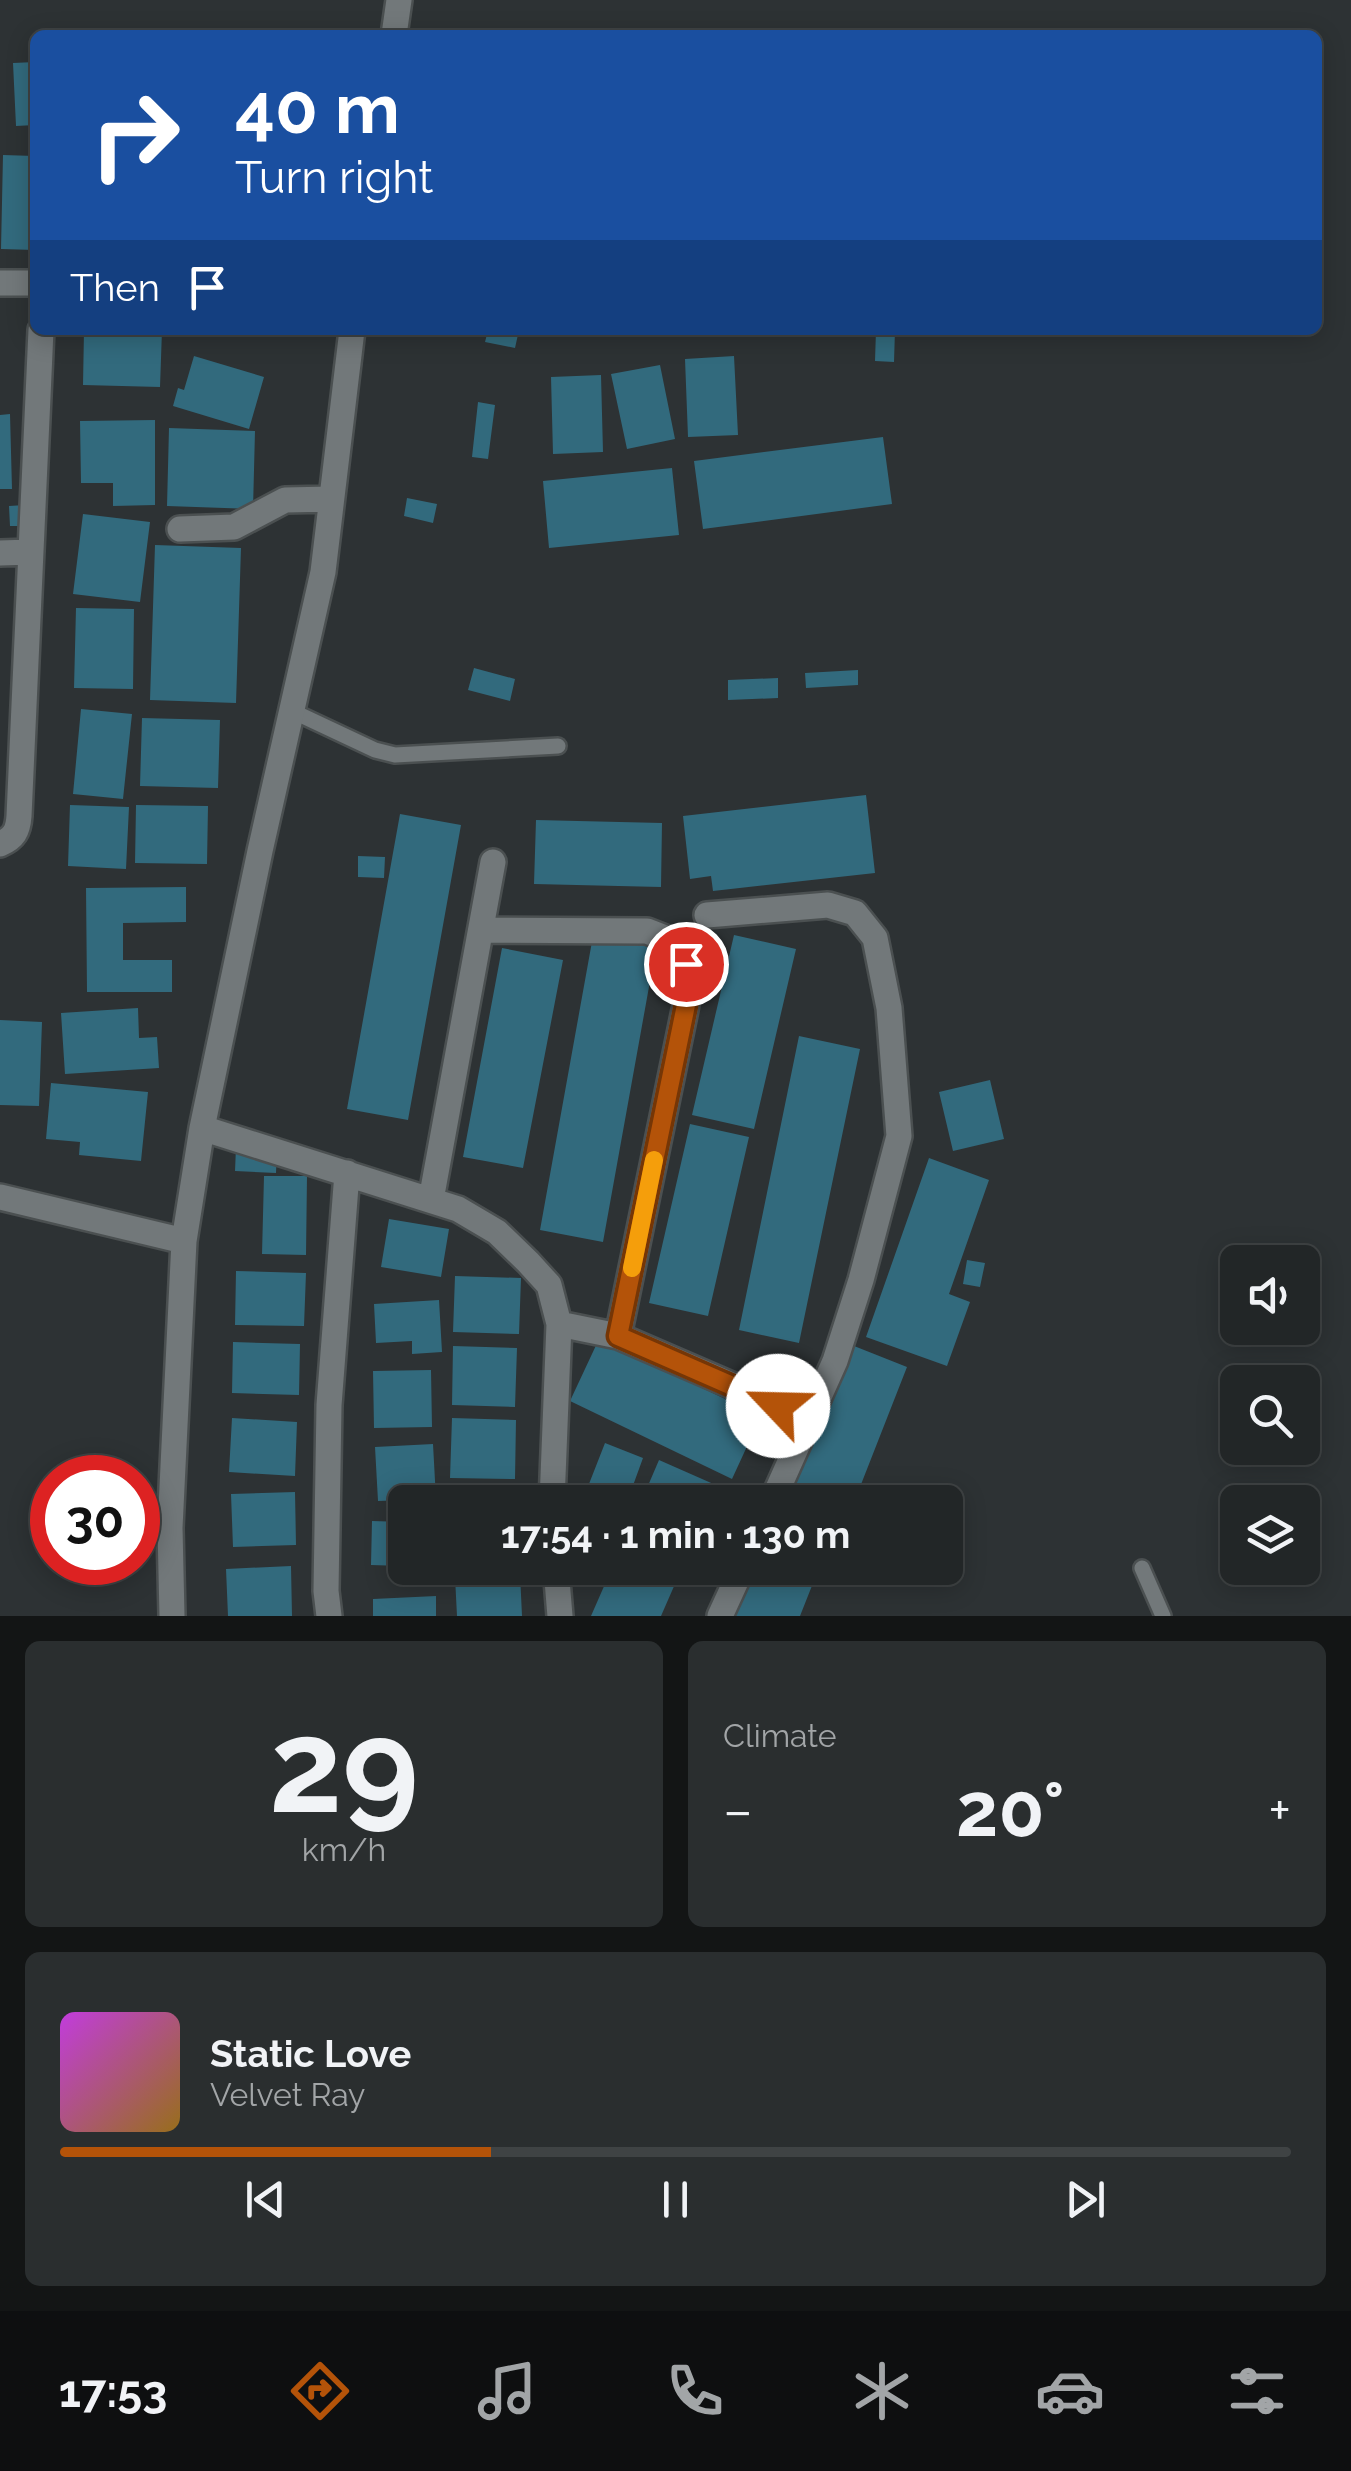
<!DOCTYPE html>
<html lang="en">
<head>
<meta charset="utf-8">
<style>
  :root { --surface:#222627; --page:#2a2e2f; --text:#f1f3f6; --muted:#a2a5a7; --line:#3f4344; --accent:#b45309 }
  body { margin:0; font-family:Raleway,sans-serif; background:var(--page); color:var(--text); height:100vh; display:flex; flex-direction:column; font-size:38px; white-space:nowrap }
  * { box-sizing:border-box; margin:0 }
  p { font-size:32px; color:var(--muted) }
  .icon { flex:none; width:55px; height:55px; fill:none; stroke:currentColor; stroke-width:2; stroke-linecap:round; stroke-linejoin:round }
  .map { position:relative; height:1616px; overflow:hidden }
  .sheet { display:flex; flex-direction:column; gap:25px; padding:25px; background:#131515; flex:1 }
  .sheet>* { flex:none }
  .banner { position:absolute; left:30px; top:30px; width:1292px; height:305px; border-radius:15px; box-shadow:0 5px 25px #0003,0 0 0 2px var(--line); background:#1a4fa0; color:#fff; overflow:hidden }
  .fabs { position:absolute; left:1220px; top:1245px; display:grid; gap:20px }
  .fabs a { display:grid; place-items:center; width:100px; height:100px; border-radius:15px; background:var(--surface); box-shadow:0 5px 25px #0003,0 0 0 2px var(--line); font-size:50px }
  .speed { position:absolute; left:30px; top:1455px; display:flex; gap:20px; font-size:50px; font-weight:700; text-align:center }
  .speed>* { display:grid; place-content:center; width:130px; height:130px; border-radius:50%; background:var(--surface); box-shadow:0 5px 25px #0003,0 0 0 2px var(--line); line-height:1 }
  .speed .limit { border:15px solid #d22; background:#fff; color:#111 }
  .pin { position:absolute; display:grid; place-items:center; width:85px; height:85px; color:#fff; margin:-42px; border:5px solid #fff; border-radius:50%; box-shadow:0 2px 10px #0007 }
  .me { position:absolute; width:110px; margin:-55px; rotate:294deg; stroke-linejoin:round; filter:drop-shadow(0 0 8px #0008) }
  .turn { display:flex; align-items:center; gap:35px; height:210px; padding:0 40px; font-size:45px }
  .turn .icon { width:130px; height:130px; stroke-width:2.5 }
  .turn b { display:block; font-size:70px; line-height:85px }
  .then { display:flex; align-items:center; height:95px; padding:0 40px; background:#0003; gap:20px; font-size:38px }
  .big { font-size:75px; font-weight:700; line-height:1.1 }
  .sheet .widget { flex:1; display:flex; flex-direction:column; justify-content:center; gap:15px; min-width:0; padding:0 35px; border-radius:15px; background:var(--page) }
  .sheet .dial { align-items:center; gap:0 }
  .dial b { font-size:130px; line-height:1 }
  .song { display:flex; align-items:center; gap:30px }
  .cover { width:120px; height:120px; border-radius:15px; background:linear-gradient(135deg,hsl(290 70% 55%),hsl(40 70% 35%)) }
  .played { height:10px; border-radius:5px; background:linear-gradient(90deg,var(--accent) 35%,var(--line) 35%) }
  .keys { display:flex; justify-content:space-around; direction:ltr }
  .heat { display:flex; justify-content:space-between; align-items:center; font-size:55px; direction:ltr }
  .sheet .tiles { flex:1; display:grid; gap:25px; grid-template-columns:1fr 1fr }
  .widget:last-child { grid-column:span 2 }
  .trip { position:absolute; left:388px; top:1485px; width:575px; height:100px; border-radius:15px; background:var(--surface); box-shadow:0 5px 25px #0003,0 0 0 2px var(--line); font-weight:700; line-height:100px; text-align:center }
  .dock { display:flex; height:160px; justify-content:space-around; align-items:center; background:#0e0f10; color:var(--muted) }
  .dock .icon { width:70px; height:70px }
  .dock .active { color:var(--accent) }
  .dock b { font-size:45px; color:var(--text) }
  .map>svg:first-child { display:block }
</style>
</head>
<body>
<div class="map">
<svg width="1351" height="1616" viewBox="0 0 1351 1616">
  <rect width="100%" height="100%" fill="#2d3234"/>
  <path fill="#326a7d" d="M35,62V125L16,126L13,63Z
    M3,155L35,156V250L1,249Z
    M84,330H162L160,387L83,385Z
    M488,330H519L515,348L485,342Z
    M876,330H895L894,362L875,361Z
    M194,356L264,377L249,429L173,406L178,388L184,390Z
    M734,356L738,435L688,437L685,359Z
    M660,365L675,439L627,449L611,374Z
    M601,375L603,452L553,454L551,377Z
    M478,402L495,405L488,459L472,457Z
    M10,414L12,489H0V415Z
    M155,420V505L113,506V483H81L80,421Z
    M169,428L255,431L253,509L167,506Z
    M883,437L892,504L703,529L694,461Z
    M672,468L679,535L549,548L543,481Z
    M407,498L437,504L433,523L404,516Z
    M25,505V526H10L9,506Z
    M83,514L150,522L140,602L73,594Z
    M155,545L241,548L236,703L150,700Z
    M76,608L134,609L133,689L74,688Z
    M474,668L515,679L510,701L468,690Z
    M858,670V685L806,688L805,673Z
    M778,678V698L728,700V680Z
    M81,709L132,714L123,799L73,794Z
    M142,718L220,720L218,788L140,786Z
    M866,795L875,873L713,891L711,876L690,879L683,816Z
    M70,805L129,807L126,869L68,866Z
    M136,805L208,806L207,864L135,863Z
    M400,814L461,825L408,1120L347,1109Z
    M536,820L662,823L661,887L534,884Z
    M358,856L385,857L384,878L358,877Z
    M186,887V922L123,923V960H172V992H87L86,888Z
    M734,935L796,949L754,1129L692,1115Z
    M593,936L656,948L603,1242L540,1230Z
    M502,948L563,960L523,1168L463,1157Z
    M138,1008L139,1038L157,1037L159,1068L65,1074L61,1013Z
    M0,1020L42,1022L39,1106L0,1105Z
    M799,1036L860,1049L799,1343L739,1330Z
    M990,1080L1004,1139L953,1151L939,1092Z
    M51,1083L148,1092L141,1161L79,1155L80,1142L46,1139Z
    M690,1124L749,1137L708,1316L649,1303Z
    M236,1147L277,1148L276,1173L235,1171Z
    M929,1158L989,1180L949,1294L970,1302L947,1366L866,1337Z
    M264,1176H307L306,1255L262,1254Z
    M389,1219L449,1229L441,1277L381,1267Z
    M967,1260L985,1263L980,1287L963,1284Z
    M236,1271L306,1273L304,1326L235,1325Z
    M455,1276L521,1278L519,1334L453,1332Z
    M439,1300L442,1352L412,1354V1341L376,1343L374,1304Z
    M599,1339L761,1416L732,1479L570,1401Z
    M233,1342L300,1344L299,1395L232,1393Z
    M849,1344L907,1367L860,1487L883,1496L880,1502H788Z
    M453,1346L517,1348L515,1407L452,1405Z
    M431,1370L432,1427L374,1428L373,1371Z
    M232,1418L297,1422L295,1476L229,1472Z
    M452,1418L516,1420L515,1479L450,1478Z
    M605,1443L643,1458L627,1502L587,1489Z
    M433,1444L436,1499L378,1501L375,1447Z
    M659,1460L718,1486L710,1502H641Z
    M295,1492L296,1545L233,1547L231,1494Z
    M517,1496V1502H453V1498Z
    M372,1521L405,1522V1568H433V1579L401,1578L402,1566L371,1565Z
    M291,1566L292,1616H228L226,1569Z
    M612,1568H682L661,1616H591Z
    M754,1568H819L800,1616H734Z
    M520,1573L522,1616H457L455,1577Z
    M436,1596V1616H373V1599Z"/>
  <g fill="none" stroke-linecap="round" stroke-linejoin="round">
    <g stroke="#4b5051" stroke-width="20">
      <path id="lane" d="M292,711L375,750L395,755L558,746
        M1142,1568L1163,1616"/>
    </g>
    <g stroke="#4b5051" stroke-width="30">
      <path id="street" d="M394,35L399,0
        M0,283H35
        M180,529L234,527L285,500L331,499
        M0,553L30,552
        M0,844C14,838 18,831 19,816L41,330
        M707,915L828,905L855,913L875,938L889,1008L899,1136L861,1280L835,1361L772,1502
        M481,930L647,931L670,940L686,964V1005L618,1336
        M202,1128L458,1209L497,1232L528,1262L549,1285L559,1324L552,1502
        M0,1197L184,1241
        M431,1200L493,862
        M559,1324L618,1336L810,1419
        M556,1568L560,1616
        M172,1616L170,1528L184,1241L202,1128L260,851L323,572L352,330
        M329,1616L326,1591L329,1405L347,1173
        M720,1616L742,1568"/>
    </g>
    <use href="#lane" stroke="#72787a" stroke-width="15"/>
    <use href="#street" stroke="#72787a" stroke-width="25"/>
  </g>
  <g fill="none" stroke-linecap="round" stroke-linejoin="round">
    <g stroke="#753606" stroke-width="25">
      <path id="route" d="M686,964V1005L618,1336L778,1406"/>
    </g>
    <use href="#route" stroke="#b45309" stroke-width="18"/>
    <path stroke="#f59e0b" stroke-width="18" d="M632,1268L654,1160"/>
  </g>
</svg>
<div class="fabs">
<a><svg class="icon" aria-label="sound" viewBox="0 0 24 24"><path d="M4 9h4l5-4v14l-5-4H4zM17 9q2 3 0 6"/></svg></a>
<a><svg class="icon" aria-label="search" viewBox="0 0 24 24"><circle cx="10" cy="10" r="6"/><path d="M15 15l6 6"/></svg></a>
<a><svg class="icon" aria-label="layers" viewBox="0 0 24 24"><path d="M12 4l9 5-9 5-9-5zM3 14l9 5 9-5"/></svg></a>
</div>
<div class="speed"><div class="limit">30</div></div>
<div class="pin" style="left:686px;top:964px;background:#d93025"><svg class="icon" aria-label="arrive" viewBox="0 0 24 24"><path d="M6 21V4h12l-3 4 3 4H6"/></svg></div>
<svg class="me" style="left:778px;top:1406px" viewBox="-20 -20 40 40"><circle r="19" fill="#fff"/><path d="M0-13L10 11 0 6-10 11z" fill="#b45309"/></svg>
<div class="trip">17:54 · 1 min · 130 m</div>
<div class="banner">
<div class="turn"><svg class="icon" aria-label="right" viewBox="0 0 24 24"><path d="M7 20v-9h11M14 6l5 5-5 5"/></svg><div><b>40 m</b>Turn right</div></div>
<div class="then">Then<svg class="icon" aria-label="arrive" viewBox="0 0 24 24"><path d="M6 21V4h12l-3 4 3 4H6"/></svg></div>
</div>
</div>
<section class="sheet">
<div class="tiles">
<div class="widget dial"><b>29</b><p>km/h</p></div>
<div class="widget"><p>Climate</p>
<div class="heat"><a>−</a><b class="big">20°</b><a>+</a></div>
</div>
<div class="widget">
<div class="song"><i class="cover"></i><div><b>Static Love</b><p>Velvet Ray</p></div></div>
<div class="played"></div>
<div class="keys"><svg class="icon" aria-label="previous" viewBox="0 0 24 24"><path d="M18 5L8 12l10 7zM5 5v14"/></svg><svg class="icon" aria-label="pause" viewBox="0 0 24 24"><path d="M8 5v14M16 5v14"/></svg><svg class="icon" aria-label="next" viewBox="0 0 24 24"><path d="M6 5l10 7-10 7zM19 5v14"/></svg></div>
</div>
</div>
</section>
<nav class="dock">
<b>17:53</b>
<svg class="icon active" aria-label="directions" viewBox="0 0 24 24"><path d="M12 3l9 9-9 9-9-9zM9 14v-3h6M13 9l2 2-2 2"/></svg>
<svg class="icon" aria-label="music" viewBox="0 0 24 24"><path d="M9 18V5l10-2v13"/><circle cx="6" cy="18" r="3"/><circle cx="16" cy="16" r="3"/></svg>
<svg class="icon" aria-label="phone" viewBox="0 0 24 24"><path d="M5 4h4l2 5-3 2q2 4 5 5l2-3 5 2v4C11 20 4 13 5 4z"/></svg>
<svg class="icon" aria-label="climate" viewBox="0 0 24 24"><path d="M12 3v18M4 7l16 10M4 17L20 7"/></svg>
<svg class="icon" aria-label="car" viewBox="0 0 24 24"><path d="M5 17H2v-5l4-1 3-4h7l3 4 3 1v5h-3M9 17h6M6 11h13"/><circle cx="7" cy="17" r="2"/><circle cx="17" cy="17" r="2"/></svg>
<svg class="icon" aria-label="filters" viewBox="0 0 24 24"><path d="M4 7h16M4 17h16"/><circle cx="9" cy="7" r="2"/><circle cx="15" cy="17" r="2"/></svg>
</nav>
</body>
</html>
